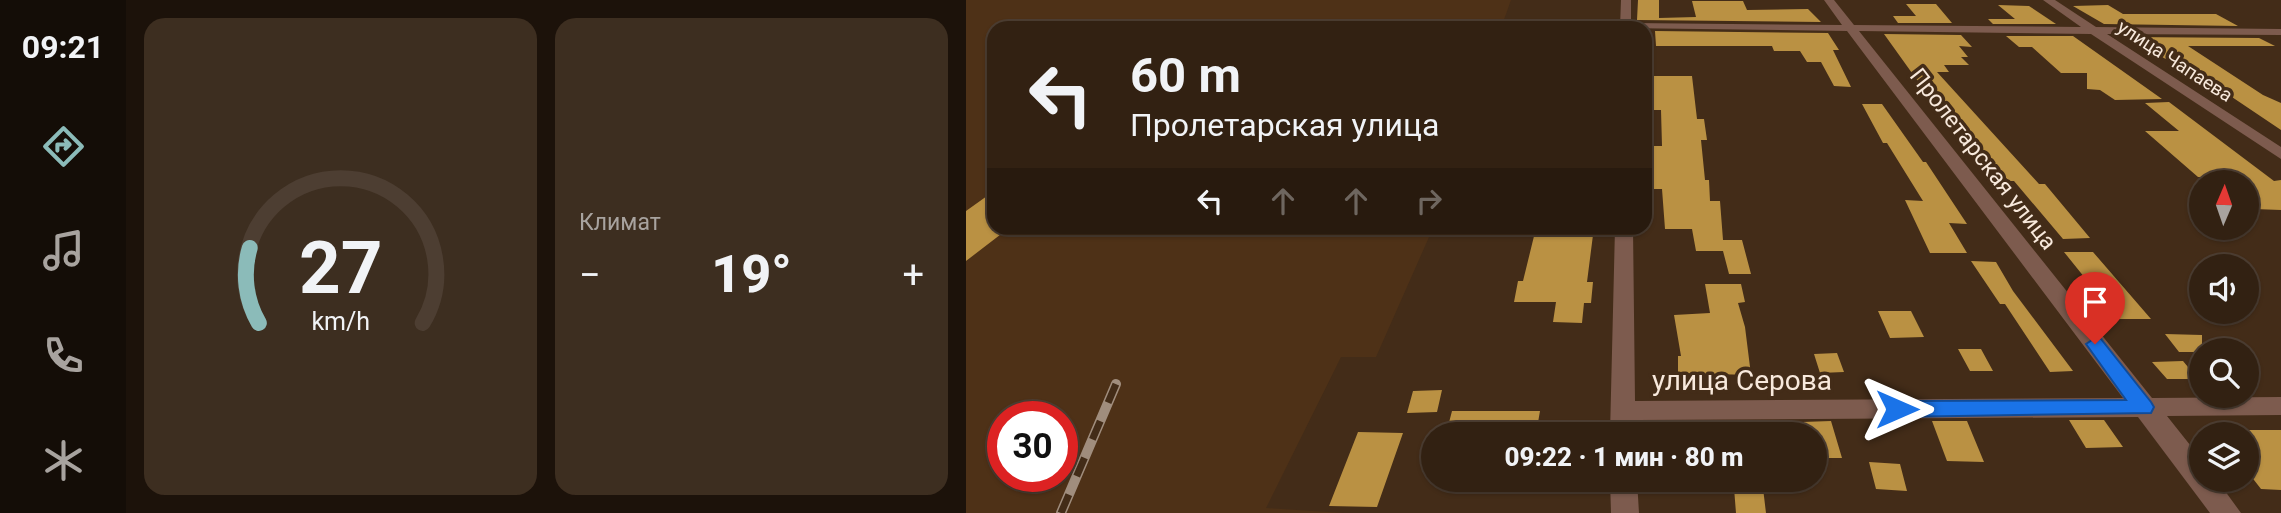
<!DOCTYPE html>
<html lang="ru">
<head>
<meta charset="utf-8">
<style>
  :root { --surface:#322112; --page:#3d2e20; --text:#f1f3f6; --muted:#a8a39f; --line:#4d3e32; --accent:#8bbbb9 }
  body { margin:0; font-family:Roboto,sans-serif; background:var(--page); color:var(--text); height:100vh; display:flex; flex-direction:column; font-size:26px; white-space:nowrap }
  * { box-sizing:border-box; margin:0 }
  p { font-size:23px; color:var(--muted) }
  .icon { flex:none; width:38px; height:38px; fill:none; stroke:currentColor; stroke-width:2; stroke-linecap:round; stroke-linejoin:round }
  .map { position:relative; flex:1; overflow:hidden }
  .side { display:flex; flex-direction:column; gap:18px; padding:18px; background:#1c120a; width:840px }
  .side>* { flex:none }
  .hud { position:absolute; left:21px; top:21px; width:665px; height:214px; border-radius:21px; box-shadow:0 2px 5px #0004,0 0 0 2px var(--line); background:#322112; color:var(--text); overflow:hidden }
  .needle { width:46px; rotate:2deg }
  .controls { position:absolute; left:1223px; top:170px; display:grid; gap:14px }
  .controls a { display:grid; place-items:center; width:70px; height:70px; border-radius:50%; background:var(--surface); box-shadow:0 2px 5px #0004,0 0 0 2px var(--line); font-size:35px }
  .speed { position:absolute; left:21px; top:401px; display:flex; gap:14px; font-size:35px; font-weight:700; text-align:center }
  .speed>* { display:grid; place-content:center; width:91px; height:91px; border-radius:50%; background:var(--surface); box-shadow:0 2px 5px #0004,0 0 0 2px var(--line); line-height:1 }
  .speed .limit { border:10px solid #d22; background:#fff; color:#111 }
  .pin { position:absolute; display:grid; place-items:center; width:60px; height:60px; color:#fff; margin:-72px -30px; border-radius:50% 50% 50% 0; rotate:-45deg; box-shadow:0 0 7px #0007 }
  .pin .icon { rotate:45deg }
  .me { position:absolute; width:77px; margin:-38px; rotate:90deg; stroke-linejoin:round; filter:drop-shadow(0 0 5px #0008) }
  .turn { display:flex; align-items:center; gap:24px; height:147px; padding:0 28px; font-size:32px }
  .turn .icon { width:91px; height:91px; stroke-width:2.5 }
  .turn b { display:block; font-size:49px; line-height:60px }
  .lanes { display:flex; align-items:center; height:66px; padding:0 28px; background:#0003; justify-content:center; gap:35px; direction:ltr }
  .lanes .off { opacity:.35 }
  .big { font-size:52px; font-weight:800; line-height:1.1 }
  .side .card { flex:1; display:flex; flex-direction:column; justify-content:center; gap:10px; min-width:0; padding:0 24px; border-radius:21px; background:var(--page) }
  .side .dial { align-items:center; gap:0 }
  .dial svg { height:182px; overflow:visible; fill:none; stroke:var(--line); stroke-width:7; stroke-linecap:round; text-anchor:middle }
  .dial text { fill:var(--text); stroke:none }
  .heat { display:flex; justify-content:space-between; align-items:center; font-size:38px; direction:ltr }
  .side .tiles { flex:1; display:grid; gap:18px; grid-template-columns:repeat(2,1fr) }
  .trip { position:absolute; left:455px; top:422px; width:406px; height:70px; border-radius:35px; background:var(--surface); box-shadow:0 2px 5px #0004,0 0 0 2px var(--line); font-weight:800; line-height:70px; text-align:center }
  main { display:flex; flex:1; min-height:0 }
  .dock { display:flex; flex-direction:column; width:126px; justify-content:space-around; align-items:center; background:#140d07; color:var(--muted) }
  .dock .icon { width:49px; height:49px }
  .dock .on { color:var(--accent) }
  .dock b { font-size:32px; color:var(--text) }
  .map>svg:first-child { display:block }
</style>
</head>
<body>
<main>
<nav class="dock">
<b>09:21</b>
<svg class="icon on" aria-label="directions" viewBox="0 0 24 24"><path d="M12 3l9 9-9 9-9-9zM9 14v-3h6M13 9l2 2-2 2"/></svg>
<svg class="icon" aria-label="music" viewBox="0 0 24 24"><path d="M9 18V5l10-2v13"/><circle cx="6" cy="18" r="3"/><circle cx="16" cy="16" r="3"/></svg>
<svg class="icon" aria-label="phone" viewBox="0 0 24 24"><path d="M5 4h4l2 5-3 2q2 4 5 5l2-3 5 2v4C11 20 4 13 5 4z"/></svg>
<svg class="icon" aria-label="climate" viewBox="0 0 24 24"><path d="M12 3v18M4 7l16 10M4 17L20 7"/></svg>
</nav>
<section class="side">
<div class="tiles">
<div class="card dial"><svg viewBox="0 0 100 80">
<path d="M14 69A42 42 0 1 1 86 69"/>
<path d="M14 69A42 42 0 0 1 10 36" stroke="#8bbbb9"/>
<text x="50" y="56" font-size="32" font-weight="700">27</text>
<text x="50" y="72" font-size="11">km/h</text>
</svg></div>
<div class="card"><p>Климат</p>
<div class="heat"><a>−</a><b class="big">19°</b><a>+</a></div>
</div>
</div>
</section>
<div class="map">
<svg width="1315" height="513" viewBox="0 0 1315 513">
  <rect width="100%" height="100%" fill="#432c18"/>
  <path fill="#4e3117" fill-rule="evenodd" d="M0,0H545L535,28H28V228H467L410,357H375L300,508L378,513H0ZM37,416H96V476H37Z"/>
  <path fill="#ba9143" d="M672,0H693V18L730,17L726,1H777L781,10L842,9L855,22L671,20Z
    M940,4H970L986,23H932L927,16H950Z
    M1032,5L1063,6L1090,24H1027L1022,19H1049Z
    M1142,5L1157,14H1250L1272,26L1138,24L1107,6Z
    M689,31L862,33L873,50H867L885,87L868,86L855,62H841L834,51H808L806,46H690Z
    M918,34L995,35L1006,47L993,46L1002,57H995L1003,65H978L983,72H971L1073,184H1079L1124,238L1097,239L1048,181H1043L1017,153L965,88L956,87Z
    M1040,36H1107L1196,99L1149,100L1134,90L1121,89V73H1095L1066,47H1053Z
    M1159,37L1293,38L1309,46H1222L1297,95L1315,103V130L1257,91H1249L1222,71Z
    M682,76H726L731,119H738L741,140H735L739,180H743L744,201H754L757,240H776L785,274H763L757,251H730L726,229H699L696,189H687V146H696L695,110H682Z
    M1203,102L1308,181L1315,180V210L1288,209L1281,202V182L1267,178L1232,177L1179,131H1213L1179,103Z
    M896,104H916L957,162H960L1001,224L983,223L1001,253H964L939,200L957,201L921,143H917Z
    M28,191V228H43L0,261V211Z
    M570,228H594L593,234L627,235L621,282H627L625,303H618L616,323L587,322L590,302H548L552,281H557Z
    M1098,252H1127L1185,319H1152Z
    M1005,261L1030,262L1047,291L1107,371L1084,372L1039,304H1034Z
    M739,284H775L779,302L772,303L779,327L785,375L712,373V356H715L708,315L744,313Z
    M912,311H945L958,337L924,338Z
    M1199,334L1236,335V352H1213Z
    M992,349H1015L1027,371H1004Z
    M871,353L878,372L854,373L848,354Z
    M1217,361L1232,379H1201L1186,362Z
    M476,390L471,412L441,413L447,391Z
    M486,411H574L570,434H480Z
    M1103,420H1138L1157,447L1120,448Z
    M865,421L876,458H849V434H839L836,422Z
    M966,421H1001L1018,462L981,461Z
    M1281,430H1315V490L1295,489L1281,471Z
    M392,432L437,433L411,507L363,506Z
    M903,462L934,464L941,491L910,489Z
    M768,488H797L800,513H770Z"/>
  <g fill="none" stroke-linecap="round" stroke-linejoin="round">
    <path fill="#7d5b4e" fill-rule="evenodd" d="M655,0H665V23L876,25L858,0H868L888,25L1115,27L1077,0H1089L1130,27L1315,29V35L1141,34L1315,147V159L1125,34L893,31L1186,398L1315,397V415L1201,416L1236,460V480H1251L1275,513H1244L1172,417L670,420V434H644L649,228H667L669,401L1157,398L881,31L654,28Z
      M644,480H671L673,513H645Z"/>
    <g stroke="#a08d7d" stroke-width="10">
      <path id="rail" d="M95,513L150,384"/>
    </g>
    <use href="#rail" stroke="#432c18" stroke-width="7" stroke-dasharray="20" stroke-linecap="butt"/>
  </g>
  <path fill="#1a73e8" stroke="#114b97" stroke-width="2" d="M1129,338L1135,339L1185,402L1188,407L1185,413L931,417L924,414L921,409L924,403L931,401L1160,400L1120,344Z"/>
  <g text-anchor="middle" dominant-baseline="central" stroke-width="7" stroke-linejoin="round" paint-order="stroke">
    <g font-size="19" fill="#f8e9dc" stroke="#432c18">
      <text transform="translate(1209 61) rotate(33)">улица Чапаева</text>
    </g>
    <g font-size="23" fill="#f8e9dc" stroke="#432c18">
      <text transform="translate(1017 159) rotate(52)">Пролетарская улица</text>
    </g>
    <g font-size="28" fill="#f8e9dc" stroke="#432c18">
      <text x="776" y="380">улица Серова</text>
    </g>
  </g>
</svg>
<div class="controls">
<a><svg class="needle" viewBox="-14 -14 28 28"><path d="M0-13l5 13h-10z" fill="#e53935"/><path d="M0 13l5-13h-10z" fill="#a8a39f"/></svg></a>
<a><svg class="icon" aria-label="sound" viewBox="0 0 24 24"><path d="M4 9h4l5-4v14l-5-4H4zM17 9q2 3 0 6"/></svg></a>
<a><svg class="icon" aria-label="search" viewBox="0 0 24 24"><circle cx="10" cy="10" r="6"/><path d="M15 15l6 6"/></svg></a>
<a><svg class="icon" aria-label="layers" viewBox="0 0 24 24"><path d="M12 4l9 5-9 5-9-5zM3 14l9 5 9-5"/></svg></a>
</div>
<div class="speed"><div class="limit">30</div></div>
<div class="pin" style="left:1129px;top:344px;background:#d93025"><svg class="icon" aria-label="arrive" viewBox="0 0 24 24"><path d="M6 21V4h12l-3 4 3 4H6"/></svg></div>
<svg class="me" style="left:931px;top:409px" viewBox="-20 -20 40 40"><path d="M0-17L14 15 0 8-14 15z" fill="#1a73e8" stroke="#fff" stroke-width="4"/></svg>
<div class="trip">09:22 · 1 мин · 80 m</div>
<div class="hud">
<div class="turn"><svg class="icon" aria-label="left" viewBox="0 0 24 24"><path d="M17 20v-9H6M10 6l-5 5 5 5"/></svg><div><b>60 m</b>Пролетарская улица</div></div>
<div class="lanes"><svg class="icon" aria-label="left" viewBox="0 0 24 24"><path d="M17 20v-9H6M10 6l-5 5 5 5"/></svg><svg class="icon off" aria-label="ahead" viewBox="0 0 24 24"><path d="M12 20V5M6 11l6-6 6 6"/></svg><svg class="icon off" aria-label="ahead" viewBox="0 0 24 24"><path d="M12 20V5M6 11l6-6 6 6"/></svg><svg class="icon off" aria-label="right" viewBox="0 0 24 24"><path d="M7 20v-9h11M14 6l5 5-5 5"/></svg></div>
</div>
</div>
</main>
</body>
</html>
